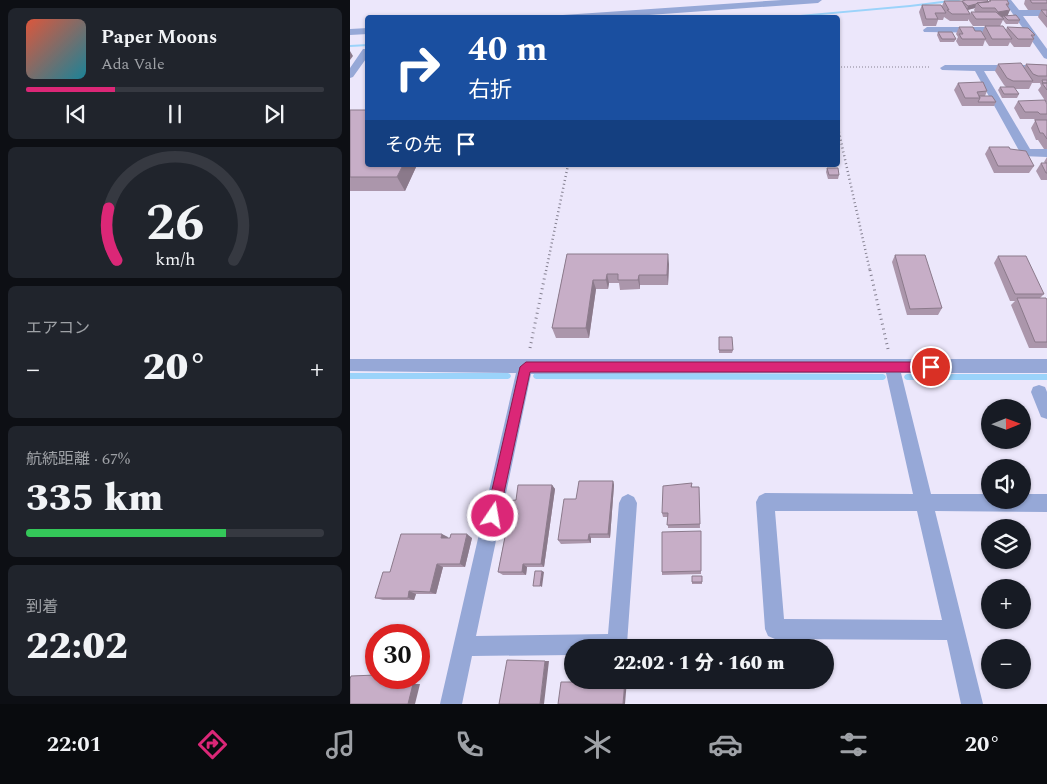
<!DOCTYPE html>
<html lang="ja">
<head>
<meta charset="utf-8">
<style>
  :root { --surface:#171b24; --page:#20242c; --text:#f1f3f6; --muted:#9ea1a6; --line:#363941; --accent:#db2777 }
  body { margin:0; font-family:Spectral,"Noto Sans JP",serif; background:var(--page); color:var(--text); height:100vh; display:flex; flex-direction:column; font-size:19px; white-space:nowrap }
  * { box-sizing:border-box; margin:0 }
  p { font-size:16px; color:var(--muted) }
  .icon { flex:none; width:28px; height:28px; fill:none; stroke:currentColor; stroke-width:2; stroke-linecap:round; stroke-linejoin:round }
  .map { position:relative; flex:1; overflow:hidden }
  .drawer { display:flex; flex-direction:column; gap:8px; padding:8px; background:#0d0f14; width:350px }
  .drawer>* { flex:none }
  .top-card { position:absolute; left:15px; top:15px; width:475px; height:152px; border-radius:5px; box-shadow:0 1px 4px #0004; background:#1a4fa0; color:#fff; overflow:hidden }
  .needle { width:32px; rotate:89deg }
  .buttons { position:absolute; left:631px; top:399px; display:grid; gap:10px }
  .buttons a { display:grid; place-items:center; width:50px; height:50px; border-radius:50%; background:var(--surface); box-shadow:0 1px 4px #0004; font-size:25px }
  .speed { position:absolute; left:15px; top:624px; display:flex; gap:10px; font-size:25px; font-weight:700; text-align:center }
  .speed>* { display:grid; place-content:center; width:65px; height:65px; border-radius:50%; background:var(--surface); box-shadow:0 1px 4px #0004; line-height:1 }
  .speed .limit { border:8px solid #d22; background:#fff; color:#111 }
  .pin { position:absolute; display:grid; place-items:center; width:42px; height:42px; color:#fff; margin:-21px; border:2px solid #fff; border-radius:50%; box-shadow:0 1px 5px #0007 }
  .me { position:absolute; width:55px; margin:-28px; rotate:12deg; stroke-linejoin:round; filter:drop-shadow(0 0 4px #0008) }
  .turn { display:flex; align-items:center; gap:18px; height:105px; padding:0 20px; font-size:22px }
  .turn .icon { width:65px; height:65px; stroke-width:2.5 }
  .turn b { display:block; font-size:35px; line-height:42px }
  .then { display:flex; align-items:center; height:48px; padding:0 20px; background:#0003; gap:10px; font-size:19px }
  .big { font-size:38px; font-weight:800; line-height:1.1 }
  .drawer .card { flex:1; display:flex; flex-direction:column; justify-content:center; gap:8px; min-width:0; padding:0 18px; border-radius:8px; background:var(--page) }
  .drawer .dial { align-items:center; gap:0 }
  .dial svg { height:130px; overflow:visible; fill:none; stroke:var(--line); stroke-width:7; stroke-linecap:round; text-anchor:middle }
  .dial text { fill:var(--text); stroke:none }
  .song { display:flex; align-items:center; gap:15px }
  .cover { width:60px; height:60px; border-radius:8px; background:linear-gradient(135deg,hsl(10 70% 55%),hsl(190 70% 35%)) }
  .played { height:5px; border-radius:2px; background:linear-gradient(90deg,var(--accent) 30%,var(--line) 30%) }
  .keys { display:flex; justify-content:space-around; direction:ltr }
  .heat { display:flex; justify-content:space-between; align-items:center; font-size:28px; direction:ltr }
  .charge { height:8px; border-radius:4px; background:linear-gradient(90deg,#34c759 67%,var(--line) 0) }
  .trip { position:absolute; left:214px; top:639px; width:270px; height:50px; border-radius:25px; background:var(--surface); box-shadow:0 1px 4px #0004; font-weight:800; line-height:50px; text-align:center }
  .menu { display:flex; height:80px; justify-content:space-around; align-items:center; background:#090b0e; color:var(--muted) }
  .menu .icon { width:35px; height:35px }
  .menu .active { color:var(--accent) }
  .menu b { font-size:22px; color:var(--text) }
  main { display:flex; flex:1; min-height:0 }
  .map>svg:first-child { display:block }
</style>
</head>
<body>
<main>
<section class="drawer">
<div class="card">
<div class="song"><i class="cover"></i><div><b>Paper Moons</b><p>Ada Vale</p></div></div>
<div class="played"></div>
<div class="keys"><svg class="icon" aria-label="previous" viewBox="0 0 24 24"><path d="M18 5L8 12l10 7zM5 5v14"/></svg><svg class="icon" aria-label="pause" viewBox="0 0 24 24"><path d="M8 5v14M16 5v14"/></svg><svg class="icon" aria-label="next" viewBox="0 0 24 24"><path d="M6 5l10 7-10 7zM19 5v14"/></svg></div>
</div>
<div class="card dial"><svg viewBox="0 0 100 80">
<path d="M14 69A42 42 0 1 1 86 69"/>
<path d="M14 69A42 42 0 0 1 9 37" stroke="#db2777"/>
<text x="50" y="56" font-size="32" font-weight="700">26</text>
<text x="50" y="72" font-size="11">km/h</text>
</svg></div>
<div class="card"><p>エアコン</p>
<div class="heat"><a>−</a><b class="big">20°</b><a>+</a></div>
</div>
<div class="card"><p>航続距離 · 67%</p><b class="big">335 km</b><div class="charge"></div></div>
<div class="card"><p>到着</p><b class="big">22:02</b></div>
</section>
<div class="map">
<svg width="697" height="704" viewBox="0 0 697 704">
  <rect width="100%" height="100%" fill="#ece7fb"/>
  <g fill="none" stroke-linecap="round" stroke-linejoin="round">
    <path fill="#9bd3fa" fill-rule="evenodd" d="M600,0H611L609,1L560,7L437,18H417L560,5Z
      M18,44V46L0,47V45Z
      M0,373H158L160,374L161,376L160,378L158,379H0Z
      M186,373L533,374L535,375L536,377L535,379L533,380L186,379L184,378L183,376L184,374Z
      M557,374H697V380H557L555,379L554,377L555,375Z"/>
    <path stroke="#858191" stroke-width="2" stroke-dasharray="0.5 2.5" stroke-linecap="butt" d="M488,67H579"/>
    <path stroke="#858191" stroke-width="2.5" stroke-dasharray="1 3" stroke-linecap="butt" d="M488,128L520,271
      M196,271L218,165"/>
    <path stroke="#858191" stroke-width="3" stroke-dasharray="1 4" stroke-linecap="butt" d="M520,270L538,349
      M180,348L196,270"/>
    <path fill="#96a8d7" fill-rule="evenodd" d="M432,0H472L468,3L257,18H209L213,15Z
      M653,0H661L669,10H697V16H673L697,49V59L694,58Z
      M577,27H653L657,30L653,33L574,32L573,30Z
      M18,28V34L0,35V29Z
      M13,49H18V56L3,77L0,78V68Z
      M595,65H697V71H634L680,149H697V157L672,156L625,71L592,70L590,68Z
      M0,359H697V373H551L581,494H640V500H672V494H697V512L585,511L633,704H611L597,640L425,639L418,636L415,629L406,502L409,496L415,493L563,494L536,373L181,374L126,636L258,634L269,503L272,497L278,494L284,497L287,503L277,644L276,648H222V655L122,656L112,704H90L166,373L0,371ZM425,511H567L592,620L434,619Z
      M689,385L695,387L697,392V419L691,417L681,392L683,387Z"/>
  </g>
  <path fill="#ab96ab" fill-rule="evenodd" d="M639,0H657L659,4L658,7L657,15L670,20L668,24H656L653,20L650,26H623L618,19V21H600L594,17L593,20H588L586,26H573L569,12L572,5L592,6L594,1H639ZM625,8L624,10L625,12H621L620,14L618,10Z
    M666,0H697V28L688,17L691,10H678L674,4L675,0Z
    M635,26L656,30L657,27L685,35L683,38L684,39L680,47H664L660,42L658,46H639L635,40L633,46H609L606,41L608,37L606,34L609,27L632,33Z
    M588,32L606,39L604,42H590L587,35Z
    M648,64L674,68L676,64L697,65V102H696L688,90L691,86L690,83H682L679,89H665L669,94L667,98H652L648,90L650,87H656L654,85L645,71Z
    M608,83L637,91L635,96L646,102L644,106H612L604,90Z
    M668,101L697,104V149H694L688,140H686L681,128L685,121L684,119H670L664,108Z
    M0,110L18,165H67L55,191H0Z
    M639,147L684,166L679,173H644L635,154Z
    M697,157V180H691L686,171L691,163H695L694,162Z
    M477,168L489,175L488,179H478L476,172Z
    M217,254L319,264L318,285H290V289L270,290L269,283H259L258,289H246L239,338H206L202,328Z
    M545,255L592,308L588,315H557L542,262Z
    M648,256L694,294L690,298L697,300V348H679L661,305L665,301H660L644,263Z
    M369,337L383,350L382,353H369Z
    M263,481L264,485L260,538H241V543L211,544L208,540L226,499Z
    M342,483V487H349L350,528H318V517H313L312,513Z
    M202,485L205,489L194,567H177L176,575H153L148,572L158,520L154,517L166,500Z
    M351,531V574L312,575V572Z
    M98,537L97,538H122L115,567H93L86,594H66L64,600H33L25,598L40,572Z
    M342,576H352V584H342Z"/>
  <path fill="#8b7a8b" d="M626,4L625,8L617,10L618,6Z
    M660,10L657,17L654,16L653,17L644,19L648,12Z
    M0,51L3,56L0,60Z
    M53,165H67L55,191L47,177Z
    M318,254L319,264L318,285L317,275Z
    M257,274L259,283L258,289L256,280Z
    M289,275L290,285V289L288,280Z
    M243,280L246,289L239,338L236,328Z
    M263,481L264,485L260,538L258,534Z
    M202,485L205,489L194,567L191,564Z
    M92,534L98,537L97,541L91,538Z
    M117,534L122,538L115,567L110,564Z
    M239,534L241,538V543L238,540Z
    M87,564L93,567L86,594L80,592Z
    M173,564L177,567L176,575L172,572Z
    M192,571L194,572L192,587L190,586Z
    M59,591L66,594L64,600L58,598Z
    M195,661H199L194,704H190Z
    M58,678H65L64,684H70L65,704H58L56,685Z
    M275,680H277L275,704H273Z"/>
  <path fill="#c7aec7" stroke="#8b7a8b" d="M616,0H637L639,2L627,3L626,4L618,6L612,1Z
    M640,0H657L659,4H656L660,10L648,12L645,8H632L627,3L641,1Z
    M680,0H697V3H682Z
    M594,1H612L620,14H602L597,10H599Z
    M572,5H591L596,13H585L588,19H576Z
    M691,10H697V17Z
    M621,12H646L654,19H626Z
    M666,15L670,20H658L654,16Z
    M635,26H653L662,39H642Z
    M609,27H623L625,31H631L636,39H612L609,34H613Z
    M657,27L678,28L685,35H681L684,39H668Z
    M588,32H602L606,39H592Z
    M671,63L683,81H663L657,78L648,64Z
    M676,64L697,65V76H688L683,74Z
    M692,80H697V83H693Z
    M633,82L637,91L627,92L630,98H615L608,83Z
    M692,83H697V90Z
    M650,87H664L669,94H654Z
    M629,96H642L646,102H628L630,98Z
    M695,100L697,104V114H690L688,112H675L668,101Z
    M0,110H18V165H53L47,177H0Z
    M685,120H697V139L693,133H690Z
    M639,147H659L660,149L676,151L684,166H648Z
    M691,163H697V173H696Z
    M477,168H488L489,175H479Z
    M217,254H318L317,275H289L288,280H268V274H257L256,280H243L236,328H202Z
    M545,255H575L592,308L560,309Z
    M648,256H676L694,294H665Z
    M667,298H696L697,300V342H685Z
    M369,337H382L383,350H369Z
    M229,481H263L258,534H239L238,540H208L214,499H226Z
    M342,483L341,487H349L350,524L317,525L318,513H312L313,486Z
    M168,485H202L191,564H173L172,572H148L159,517H154L158,501L166,500Z
    M351,531V571L312,572V532Z
    M51,534H92L91,538H100L101,534H117L110,564H87L80,592L59,591L58,598H25L33,572H40Z
    M185,571H192L190,586H183Z
    M342,576H352V582H342Z
    M157,660L195,661L190,704H149Z
    M26,675V678H58L56,685L63,684L58,704H0V679L1,676Z
    M224,680H275L273,704H208L211,682H224Z"/>
  <path fill="#db2777" stroke="#8e194d" d="M176,362H581L587,367L581,372H180L149,516L147,521L143,523L138,521L136,516L170,367Z"/>
</svg>
<div class="buttons">
<a><svg class="needle" viewBox="-14 -14 28 28"><path d="M0-13l5 13h-10z" fill="#e53935"/><path d="M0 13l5-13h-10z" fill="#9ea1a6"/></svg></a>
<a><svg class="icon" aria-label="sound" viewBox="0 0 24 24"><path d="M4 9h4l5-4v14l-5-4H4zM17 9q2 3 0 6"/></svg></a>
<a><svg class="icon" aria-label="layers" viewBox="0 0 24 24"><path d="M12 4l9 5-9 5-9-5zM3 14l9 5 9-5"/></svg></a>
<a>+</a>
<a>−</a>
</div>
<div class="speed"><div class="limit">30</div></div>
<div class="pin" style="left:581px;top:367px;background:#d93025"><svg class="icon" aria-label="arrive" viewBox="0 0 24 24"><path d="M6 21V4h12l-3 4 3 4H6"/></svg></div>
<svg class="me" style="left:143px;top:516px" viewBox="-20 -20 40 40"><circle r="17" fill="#db2777" stroke="#fff" stroke-width="3"/><path d="M0-11L8 9 0 5-8 9z" fill="#fff"/></svg>
<div class="trip">22:02 · 1 分 · 160 m</div>
<div class="top-card">
<div class="turn"><svg class="icon" aria-label="right" viewBox="0 0 24 24"><path d="M7 20v-9h11M14 6l5 5-5 5"/></svg><div><b>40 m</b>右折</div></div>
<div class="then">その先<svg class="icon" aria-label="arrive" viewBox="0 0 24 24"><path d="M6 21V4h12l-3 4 3 4H6"/></svg></div>
</div>
</div>
</main>
<nav class="menu">
<b>22:01</b>
<svg class="icon active" aria-label="directions" viewBox="0 0 24 24"><path d="M12 3l9 9-9 9-9-9zM9 14v-3h6M13 9l2 2-2 2"/></svg>
<svg class="icon" aria-label="music" viewBox="0 0 24 24"><path d="M9 18V5l10-2v13"/><circle cx="6" cy="18" r="3"/><circle cx="16" cy="16" r="3"/></svg>
<svg class="icon" aria-label="phone" viewBox="0 0 24 24"><path d="M5 4h4l2 5-3 2q2 4 5 5l2-3 5 2v4C11 20 4 13 5 4z"/></svg>
<svg class="icon" aria-label="climate" viewBox="0 0 24 24"><path d="M12 3v18M4 7l16 10M4 17L20 7"/></svg>
<svg class="icon" aria-label="car" viewBox="0 0 24 24"><path d="M5 17H2v-5l4-1 3-4h7l3 4 3 1v5h-3M9 17h6M6 11h13"/><circle cx="7" cy="17" r="2"/><circle cx="17" cy="17" r="2"/></svg>
<svg class="icon" aria-label="filters" viewBox="0 0 24 24"><path d="M4 7h16M4 17h16"/><circle cx="9" cy="7" r="2"/><circle cx="15" cy="17" r="2"/></svg>
<b>20°</b>
</nav>
</body>
</html>
